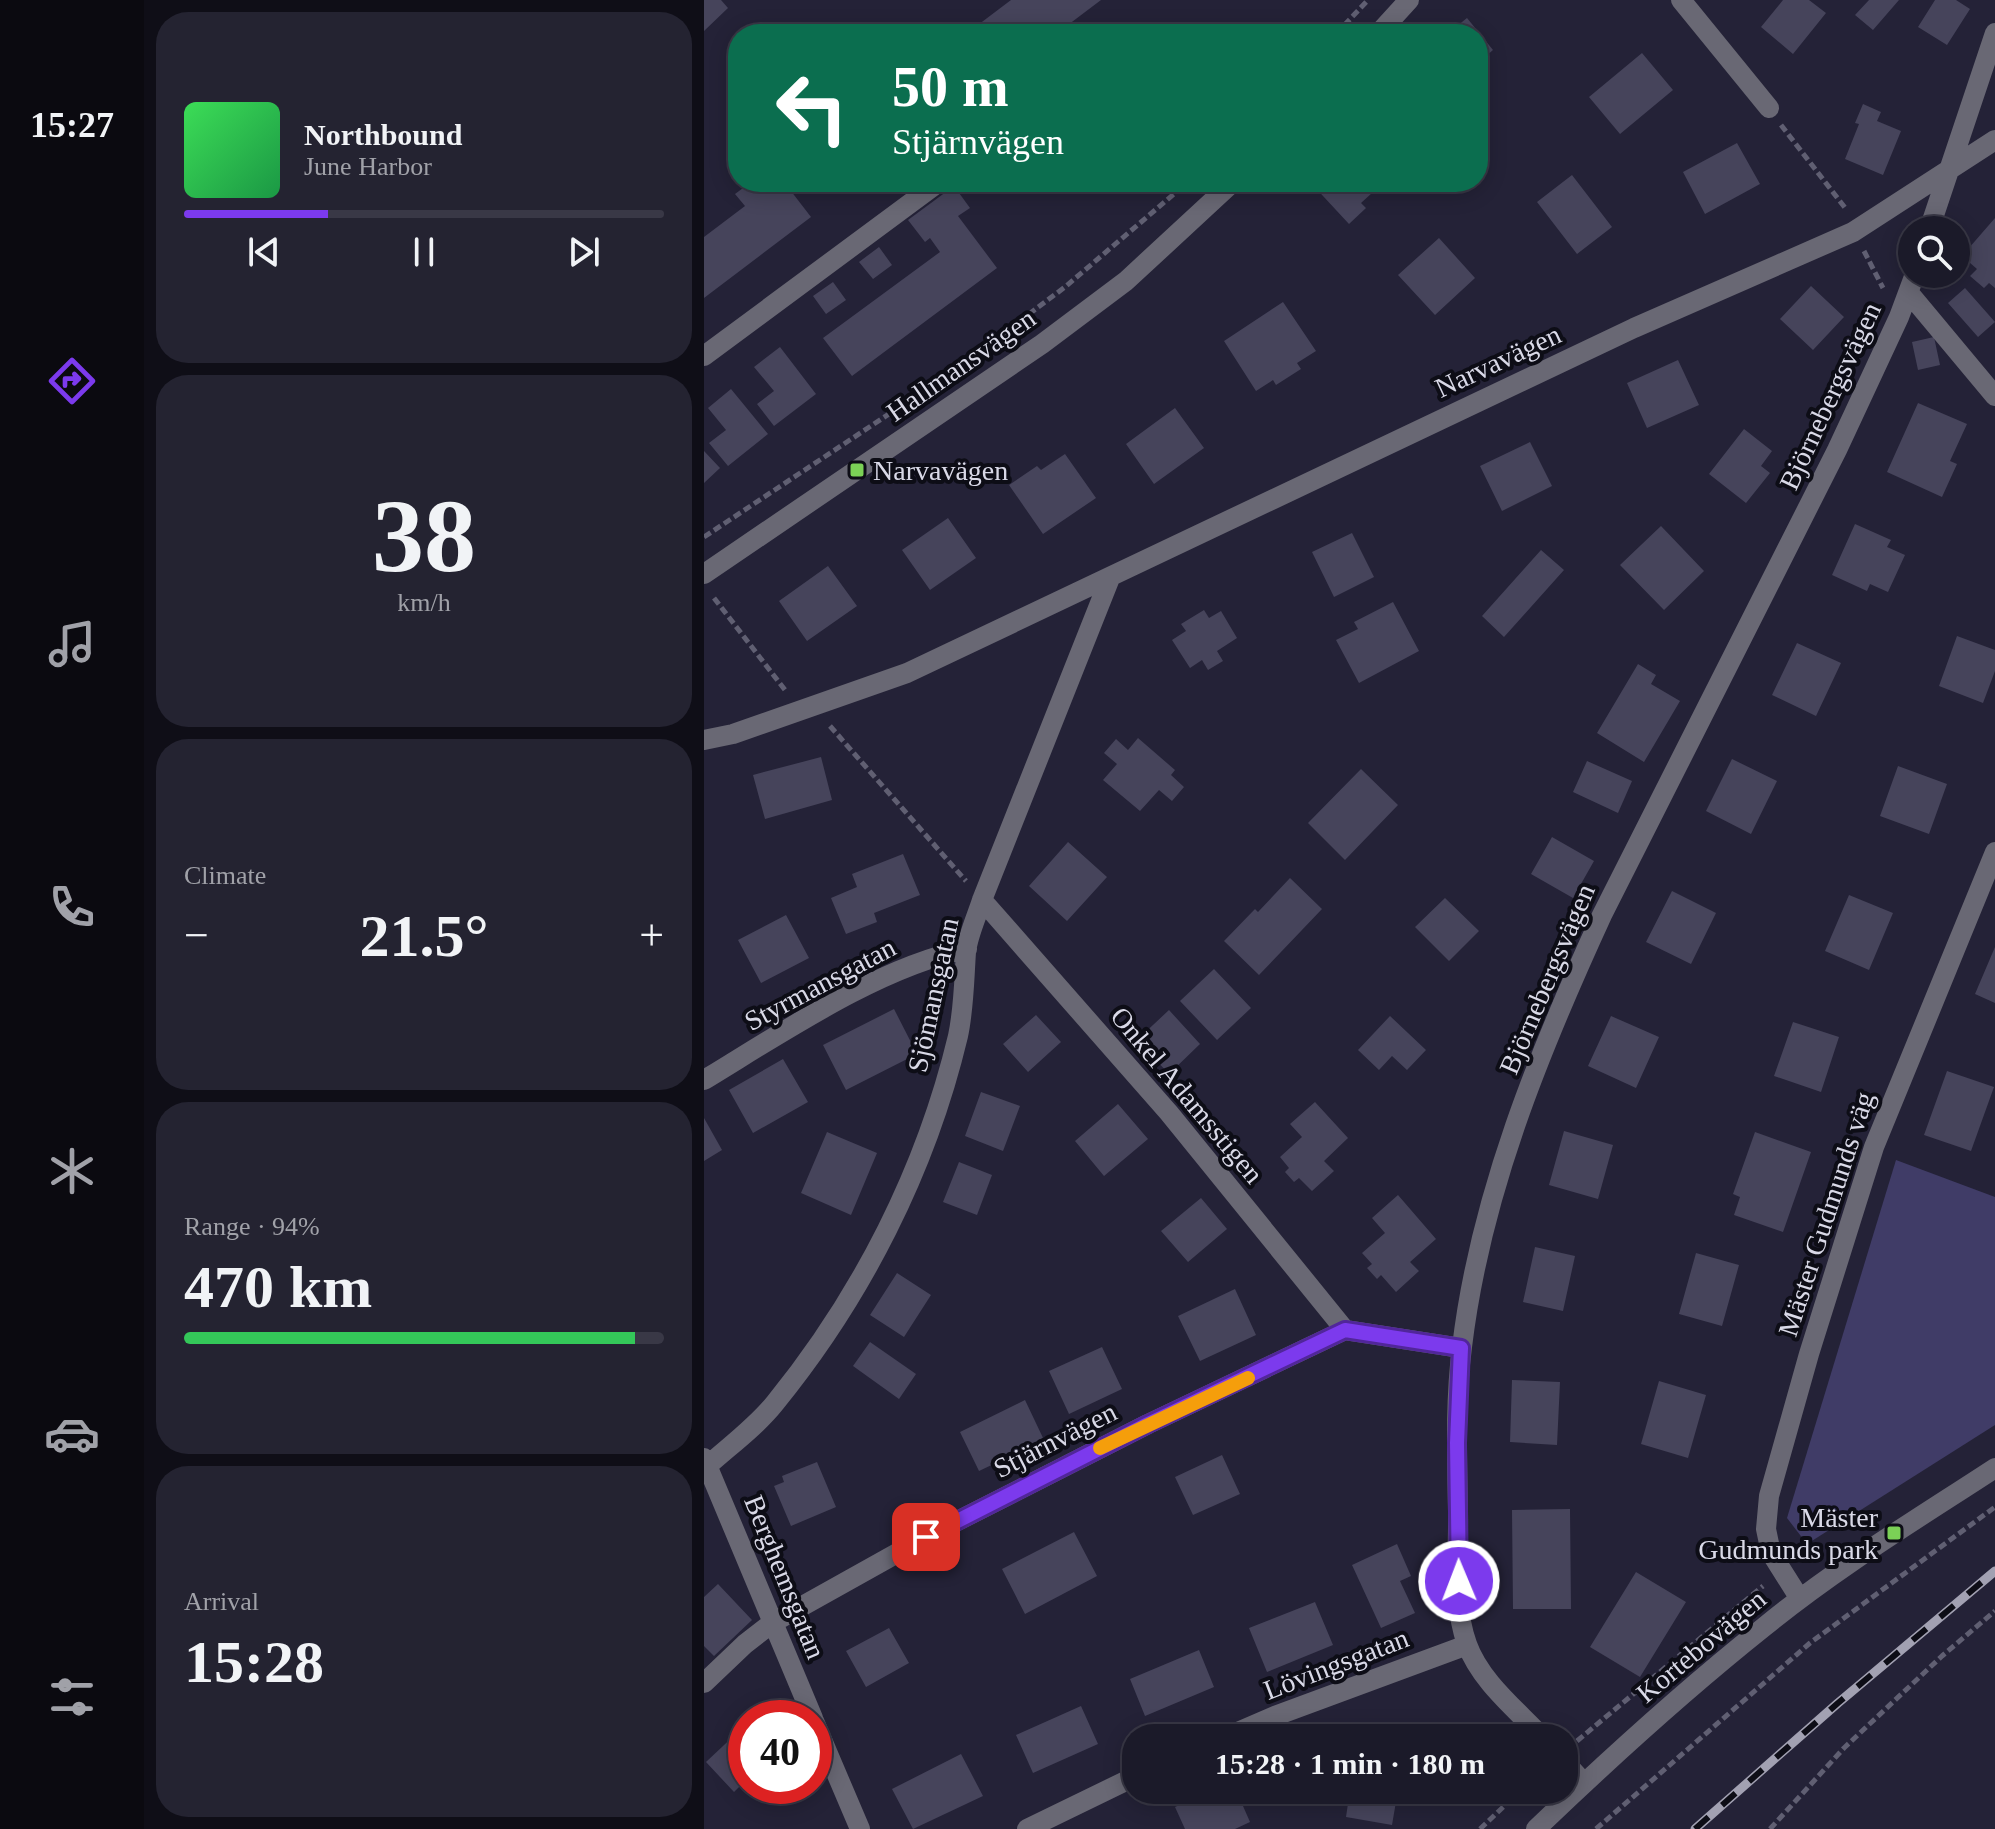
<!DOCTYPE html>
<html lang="en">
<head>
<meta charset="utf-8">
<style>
  :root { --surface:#1b1a29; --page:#242331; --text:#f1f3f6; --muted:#a0a1a8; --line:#393846; --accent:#7c3aed }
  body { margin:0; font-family:Georgia,serif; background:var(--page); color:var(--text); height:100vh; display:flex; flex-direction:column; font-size:30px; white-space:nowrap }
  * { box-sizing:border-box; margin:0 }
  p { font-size:26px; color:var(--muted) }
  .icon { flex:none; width:44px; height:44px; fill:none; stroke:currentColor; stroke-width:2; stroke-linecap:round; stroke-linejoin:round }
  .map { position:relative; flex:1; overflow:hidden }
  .details { display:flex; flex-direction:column; gap:12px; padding:12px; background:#0f0e17; width:560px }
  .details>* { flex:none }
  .hud { position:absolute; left:24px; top:24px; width:760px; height:168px; border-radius:32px; box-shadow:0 4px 20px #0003,0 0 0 2px var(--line); background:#0b6e4f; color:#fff; overflow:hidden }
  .tools { position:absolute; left:1194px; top:216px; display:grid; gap:16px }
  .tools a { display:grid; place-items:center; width:72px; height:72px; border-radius:50%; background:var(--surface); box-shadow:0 4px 20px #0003,0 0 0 2px var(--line); font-size:40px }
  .speed { position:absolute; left:24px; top:1700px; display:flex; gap:16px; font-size:40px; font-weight:700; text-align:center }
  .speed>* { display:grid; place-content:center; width:104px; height:104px; border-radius:50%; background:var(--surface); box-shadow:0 4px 20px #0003,0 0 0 2px var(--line); line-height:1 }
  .speed .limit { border:12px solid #d22; background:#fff; color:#111 }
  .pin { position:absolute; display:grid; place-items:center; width:68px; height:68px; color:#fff; margin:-34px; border-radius:16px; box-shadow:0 4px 12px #0006 }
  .me { position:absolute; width:88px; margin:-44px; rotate:359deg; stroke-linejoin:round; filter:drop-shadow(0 0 6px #0008) }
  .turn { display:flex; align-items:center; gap:28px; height:168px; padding:0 32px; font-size:36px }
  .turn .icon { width:104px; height:104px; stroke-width:2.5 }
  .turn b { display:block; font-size:56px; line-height:68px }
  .big { font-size:60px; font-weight:700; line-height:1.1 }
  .details .card { flex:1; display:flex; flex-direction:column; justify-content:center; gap:12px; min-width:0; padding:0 28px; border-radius:32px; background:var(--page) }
  .details .dial { align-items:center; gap:0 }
  .dial b { font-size:104px; line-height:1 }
  .song { display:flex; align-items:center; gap:24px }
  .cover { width:96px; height:96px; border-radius:12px; background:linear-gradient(135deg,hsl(130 70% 55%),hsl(140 70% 35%)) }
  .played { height:8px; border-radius:4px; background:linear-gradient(90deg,var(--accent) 30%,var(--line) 30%) }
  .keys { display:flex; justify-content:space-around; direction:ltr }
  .heat { display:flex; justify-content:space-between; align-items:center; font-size:44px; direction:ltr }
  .charge { height:12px; border-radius:6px; background:linear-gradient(90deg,#34c759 94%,var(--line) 0) }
  .trip { position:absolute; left:418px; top:1724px; width:456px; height:80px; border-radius:32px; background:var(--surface); box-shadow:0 4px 20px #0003,0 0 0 2px var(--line); font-weight:700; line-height:80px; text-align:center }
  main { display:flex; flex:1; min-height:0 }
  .menu { display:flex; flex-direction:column; width:144px; justify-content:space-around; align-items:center; background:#0b0a10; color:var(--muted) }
  .menu .icon { width:56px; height:56px }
  .menu .selected { color:var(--accent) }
  .menu b { font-size:36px; color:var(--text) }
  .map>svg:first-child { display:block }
</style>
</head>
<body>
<main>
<nav class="menu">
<b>15:27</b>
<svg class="icon selected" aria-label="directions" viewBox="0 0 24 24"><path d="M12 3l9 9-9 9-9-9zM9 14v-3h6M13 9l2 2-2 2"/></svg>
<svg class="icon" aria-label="music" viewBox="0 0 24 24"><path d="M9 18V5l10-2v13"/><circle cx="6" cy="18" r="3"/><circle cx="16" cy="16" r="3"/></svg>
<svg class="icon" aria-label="phone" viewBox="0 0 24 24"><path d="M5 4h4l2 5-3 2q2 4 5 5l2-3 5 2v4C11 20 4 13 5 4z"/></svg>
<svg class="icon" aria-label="climate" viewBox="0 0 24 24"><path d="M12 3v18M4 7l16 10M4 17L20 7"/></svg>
<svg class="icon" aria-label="car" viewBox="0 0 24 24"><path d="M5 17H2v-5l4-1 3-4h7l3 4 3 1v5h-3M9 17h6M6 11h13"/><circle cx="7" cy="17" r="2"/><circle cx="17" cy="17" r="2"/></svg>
<svg class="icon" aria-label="filters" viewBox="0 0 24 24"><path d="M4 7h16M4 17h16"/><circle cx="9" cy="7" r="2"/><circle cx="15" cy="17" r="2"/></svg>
</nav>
<section class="details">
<div class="card">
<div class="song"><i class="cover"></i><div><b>Northbound</b><p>June Harbor</p></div></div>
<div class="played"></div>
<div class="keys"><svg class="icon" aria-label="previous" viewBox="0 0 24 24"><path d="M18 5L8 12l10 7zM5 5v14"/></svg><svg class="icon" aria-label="pause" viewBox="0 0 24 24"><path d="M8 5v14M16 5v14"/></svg><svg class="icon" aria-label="next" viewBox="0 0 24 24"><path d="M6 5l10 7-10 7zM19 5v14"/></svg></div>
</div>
<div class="card dial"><b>38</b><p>km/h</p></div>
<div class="card"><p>Climate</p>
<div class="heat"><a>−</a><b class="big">21.5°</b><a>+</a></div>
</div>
<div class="card"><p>Range · 94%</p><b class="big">470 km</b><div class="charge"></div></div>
<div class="card"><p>Arrival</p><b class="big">15:28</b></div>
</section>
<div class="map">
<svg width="1291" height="1829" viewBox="0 0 1291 1829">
  <rect width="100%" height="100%" fill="#242237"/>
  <path fill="#403c67" d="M1192,1160L1291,1197V1425L1103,1544L1083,1518Z"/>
  <path fill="#46445b" d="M0,0H17L24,8L0,31Z
    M307,0H397L352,34H262Z
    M1079,0H1105L1122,13L1089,54L1057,27Z
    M1165,0H1195L1169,30L1151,15Z
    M1231,0H1252L1266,9L1243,45L1214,27Z
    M763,18L789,50L774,63V34H743Z
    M938,53L969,90L916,134L885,97Z
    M1159,104L1177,112L1173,121L1197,131L1179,175L1141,159L1155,124L1151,123Z
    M1033,143L1056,184L1001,214L979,172Z
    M868,175L908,227L873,254L833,202Z
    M47,182H55L62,191L73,182H80L107,217L0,298V237L41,206L31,194Z
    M606,182H680L657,203L662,208L645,224Z
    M250,186L266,208L254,216L293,268L148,376L119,338L236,252L226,238L221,242L204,220Z
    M1291,218V288L1285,283L1280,288L1266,276L1273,269L1258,256Z
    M735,238L771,278L731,315L694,275Z
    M175,247L188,265L169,279L155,262Z
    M129,282L142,300L122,314L109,296Z
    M1107,286L1140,317L1109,350L1076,319Z
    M1261,288L1291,322L1274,337L1244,303Z
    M579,302L612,351L593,363L597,369L572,385L569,380L552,391L520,341Z
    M1230,337L1236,365L1214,370L1208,342Z
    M76,347L112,394L70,426L53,404L70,391L50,367Z
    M974,360L995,405L943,428L923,383Z
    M27,389L64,434L24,466L5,443L22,430L4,408Z
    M1214,403L1263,424L1246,461L1253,464L1238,497L1183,472Z
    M471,408L500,448L450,484L422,444Z
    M1040,429L1068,451L1057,466L1066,473L1042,503L1005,474Z
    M826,442L848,486L798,511L776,466Z
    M0,451L16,468L0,483Z
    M361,454L392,498L339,534L305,485L333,466L337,470Z
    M244,518L272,558L226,590L198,550Z
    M1151,524L1187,540L1183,547L1201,555L1184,592L1166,584L1163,591L1128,575Z
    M957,526L1000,571L960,610L916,565Z
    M648,533L670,577L630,597L608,552Z
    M837,550L860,570L800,637L778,616Z
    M124,566L153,606L103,641L75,601Z
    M689,602L715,651L655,683L632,640L654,629L650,622Z
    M500,610L505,618L517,611L533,638L513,651L519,661L504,670L498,660L486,668L468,640L482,631L477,624Z
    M1253,636L1291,650V671L1279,703L1235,686Z
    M1093,643L1137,663L1112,716L1068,695Z
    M934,664L952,675L947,684L976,701L940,762L893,733Z
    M434,738L471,770L467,775L480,787L468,801L455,790L436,811L399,780L413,764L400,753L412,739L424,750Z
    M117,757L128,800L61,819L49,775Z
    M1028,759L1073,781L1047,834L1002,811Z
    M883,761L928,781L914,813L869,792Z
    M1194,766L1243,784L1225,834L1176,816Z
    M657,769L694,805L641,860L604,823Z
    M848,837L890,861L869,898L827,874Z
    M364,842L403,877L363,921L325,886Z
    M199,854L216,895L170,913L173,922L142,934L127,898L153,887L148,874Z
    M586,878L618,909L555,975L520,941L551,909L554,912Z
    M968,891L1012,913L987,964L942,942Z
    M1145,895L1189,913L1165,970L1121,951Z
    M741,898L775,931L745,961L711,927Z
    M82,915L105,958L57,983L34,940Z
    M1291,947V1003L1271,994Z
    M510,969L547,1008L513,1040L476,1001Z
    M190,1009L213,1054L142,1090L119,1045Z
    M465,1010L496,1044L465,1074L433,1040Z
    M332,1015L357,1042L324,1072L299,1044Z
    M686,1016L722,1050L703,1070L688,1056L675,1070L654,1050Z
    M907,1016L955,1037L932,1088L884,1066Z
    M1089,1022L1135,1037L1117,1092L1070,1076Z
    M79,1059L104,1102L49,1133L25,1090Z
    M1243,1071L1290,1087L1267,1151L1220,1135Z
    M277,1092L316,1106L299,1151L261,1136Z
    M611,1102L644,1138L620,1161L630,1171L608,1191L595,1178L590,1182L581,1172L585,1168L576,1157L598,1137L586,1124Z
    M414,1104L444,1139L400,1176L371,1141Z
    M0,1118L18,1150L0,1161Z
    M860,1131L909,1145L894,1199L845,1185Z
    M123,1132L173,1153L147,1215L97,1193Z
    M1051,1132L1107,1152L1079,1232L1030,1215L1036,1197L1029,1194Z
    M255,1162L288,1175L273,1215L239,1202Z
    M694,1195L732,1239L706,1262L715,1271L692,1292L677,1275L673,1279L663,1268L668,1264L658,1253L681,1233L668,1218Z
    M497,1198L523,1229L484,1262L457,1231Z
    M831,1247L871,1256L859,1311L819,1302Z
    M992,1253L1035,1265L1018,1326L975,1314Z
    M193,1273L227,1295L200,1337L166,1315Z
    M531,1289L552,1335L496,1361L474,1316Z
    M166,1342L212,1374L195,1399L149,1366Z
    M398,1347L418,1389L365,1414L345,1371Z
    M808,1380L856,1382L853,1445L806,1442Z
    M955,1381L1002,1395L984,1458L937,1444Z
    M321,1400L340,1440L275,1471L256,1432Z
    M518,1455L536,1494L489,1515L471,1477Z
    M113,1462L132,1507L87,1526L70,1486L80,1482L78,1476Z
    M866,1509L867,1609H809L808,1510Z
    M370,1532L393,1576L321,1614L298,1569Z
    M693,1544L707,1576L696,1581L711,1613L677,1628L648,1565Z
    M932,1572L982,1602L936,1677L886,1647Z
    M14,1584L48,1620L10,1656L0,1646V1597Z
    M611,1602L629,1645L563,1672L545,1628Z
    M185,1628L205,1663L162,1687L142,1651Z
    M495,1650L510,1687L441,1716L426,1679Z
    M377,1706L394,1744L329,1773L312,1735Z
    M36,1730L42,1737V1780L30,1792L2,1762Z
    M257,1754L279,1796L209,1829L188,1789Z
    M509,1790H532L546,1822L531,1829H481L471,1807Z
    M646,1790H694L688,1825L642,1817Z"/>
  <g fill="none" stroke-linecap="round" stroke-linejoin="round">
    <path stroke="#605f72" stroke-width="5" stroke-dasharray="8 4" stroke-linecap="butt" d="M632,34L664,0
      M1077,125L1142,209
      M1160,251L1179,288
      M248,372L361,287L484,182
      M0,537L203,402
      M10,598L81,690
      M126,726L262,881
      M873,1741L1059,1586
      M776,1829L817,1790
      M892,1829L1106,1643L1291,1507
      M1066,1829L1140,1748L1238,1656L1291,1611"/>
    <path stroke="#696874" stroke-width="20" d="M977,0L1065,108
      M674,34L705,0
      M1225,230L1291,33
      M1205,293L1291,396
      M0,356L235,182
      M0,574L338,344L422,281L529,182
      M0,740L29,734L203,673L930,328L1149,232L1291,140
      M278,900L465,1113L641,1330
      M0,1080C76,1034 176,966 263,949
      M0,1458L109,1718
      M0,1469C24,1447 51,1428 71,1403C158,1296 222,1170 254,1036C260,1008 260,981 262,952C264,935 273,916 278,900L406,578
      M1096,1599L1067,1553L1062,1529L1065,1496L1105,1354L1170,1147L1291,852
      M0,1683L41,1644L68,1623L222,1537L444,1424L641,1330L757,1348
      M110,1721L156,1829
      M520,1738L571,1716L763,1645
      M839,1738C813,1710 776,1681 763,1644C748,1603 755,1553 754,1511C753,1457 751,1401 758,1347C776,1196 835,1052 898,915L1133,450L1195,317L1211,274
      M860,1761L880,1783
      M323,1829L432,1776
      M832,1829C905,1759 981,1690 1060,1627C1132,1568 1213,1519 1291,1468"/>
    <g stroke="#a2a1b2" stroke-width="9">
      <path id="rail" d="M991,1829L1134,1703L1291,1571"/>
    </g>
    <use href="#rail" stroke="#0d0d16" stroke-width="6" stroke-dasharray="18" stroke-linecap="butt"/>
  </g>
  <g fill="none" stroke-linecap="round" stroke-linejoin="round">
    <g stroke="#51269a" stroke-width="20">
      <path id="route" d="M222,1537L444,1424L641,1330L757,1348L753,1443L755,1581"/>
    </g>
    <use href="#route" stroke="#7c3aed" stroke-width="14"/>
    <path stroke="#f59e0b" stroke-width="14" d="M396,1448L544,1378"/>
  </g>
  <g fill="#7bd156" stroke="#0d0d16" stroke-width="3">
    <rect x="145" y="462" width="16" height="16" rx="4"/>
    <rect x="1182" y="1525" width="16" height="16" rx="4"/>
  </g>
  <g text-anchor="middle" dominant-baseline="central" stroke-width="8" stroke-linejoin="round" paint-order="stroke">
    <g font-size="28" fill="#d9d9e7" stroke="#0d0d16">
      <text transform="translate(794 361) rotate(-25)">Narvavägen</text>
      <text transform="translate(257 365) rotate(-35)">Hallmansvägen</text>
      <text transform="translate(1126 396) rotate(-65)">Björnebergsvägen</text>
      <text transform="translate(843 979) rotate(-67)">Björnebergsvägen</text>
      <text transform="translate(116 984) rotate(-28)">Styrmansgatan</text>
      <text transform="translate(229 995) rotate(-78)">Sjömansgatan</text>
      <text transform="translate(483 1095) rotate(50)">Onkel Adamsstigen</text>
      <text transform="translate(1122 1214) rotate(-72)">Mäster Gudmunds väg</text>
      <text transform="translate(351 1440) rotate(-27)">Stjärnvägen</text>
      <text transform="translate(81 1577) rotate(68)">Berghemsgatan</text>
      <text transform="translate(997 1646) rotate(-40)">Kortebovägen</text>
      <text transform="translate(632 1664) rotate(-21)">Lövingsgatan</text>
    </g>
    <g font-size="28" fill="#d9d9e7" stroke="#0d0d16" text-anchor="start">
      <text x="169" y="470">Narvavägen</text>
      <text x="1174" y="1517" text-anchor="end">Mäster<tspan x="1174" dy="32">Gudmunds park</tspan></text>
    </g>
  </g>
</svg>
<div class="tools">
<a><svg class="icon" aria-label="search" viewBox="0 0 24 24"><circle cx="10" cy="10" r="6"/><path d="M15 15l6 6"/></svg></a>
</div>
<div class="speed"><div class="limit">40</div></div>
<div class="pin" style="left:222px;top:1537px;background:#d93025"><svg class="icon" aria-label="arrive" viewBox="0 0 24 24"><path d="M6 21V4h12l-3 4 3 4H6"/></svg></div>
<svg class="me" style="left:755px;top:1581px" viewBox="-20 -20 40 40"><circle r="17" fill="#7c3aed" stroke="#fff" stroke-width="3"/><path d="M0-11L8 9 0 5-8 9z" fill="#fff"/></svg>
<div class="trip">15:28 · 1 min · 180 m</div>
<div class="hud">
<div class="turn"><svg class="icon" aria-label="left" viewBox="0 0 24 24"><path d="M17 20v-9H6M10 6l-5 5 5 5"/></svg><div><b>50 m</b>Stjärnvägen</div></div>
</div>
</div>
</main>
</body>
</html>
